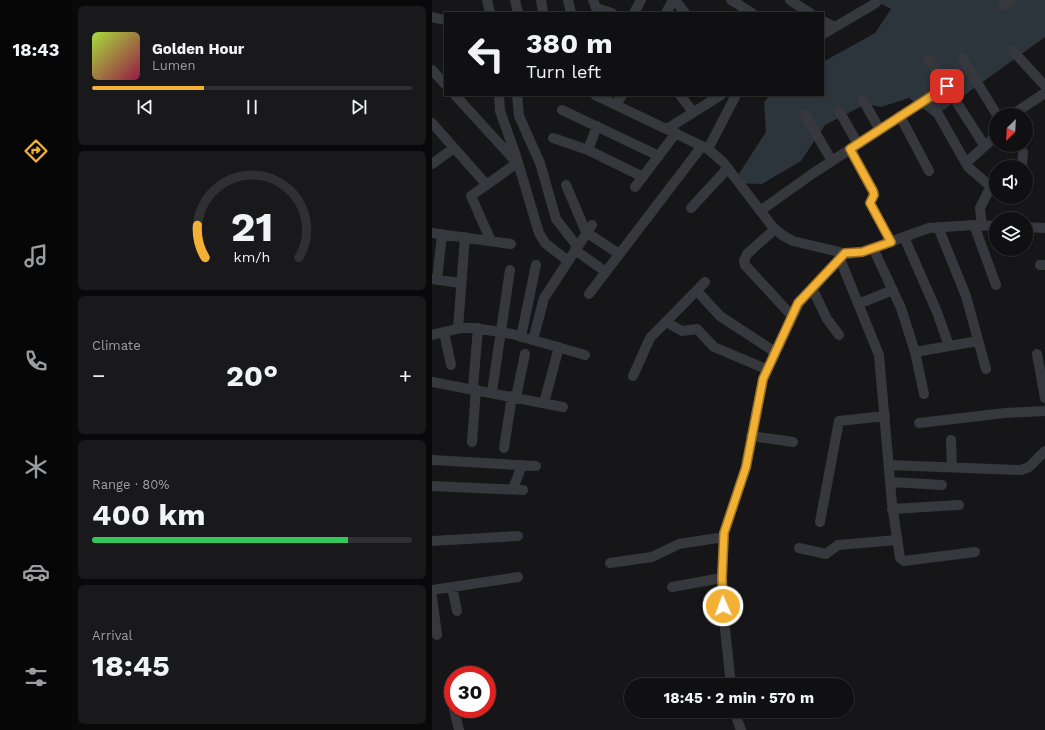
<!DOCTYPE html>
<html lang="en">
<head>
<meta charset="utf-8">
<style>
  :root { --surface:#101012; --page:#19191b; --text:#f1f3f6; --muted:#9c9d9f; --line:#303032; --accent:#f2b134 }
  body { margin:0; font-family:"Work Sans",sans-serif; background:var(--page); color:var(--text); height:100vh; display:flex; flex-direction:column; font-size:15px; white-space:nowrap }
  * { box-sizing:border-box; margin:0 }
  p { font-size:13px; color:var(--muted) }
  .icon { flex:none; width:22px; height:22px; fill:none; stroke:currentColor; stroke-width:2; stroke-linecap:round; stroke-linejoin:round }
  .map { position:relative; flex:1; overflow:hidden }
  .sheet { display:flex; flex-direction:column; gap:6px; padding:6px; background:#09090a; width:360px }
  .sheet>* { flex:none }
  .hud { position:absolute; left:12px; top:12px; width:380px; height:84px; border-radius:0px; box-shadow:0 1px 3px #0004,0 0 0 1px var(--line); background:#101012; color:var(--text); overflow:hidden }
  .needle { width:26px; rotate:204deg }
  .tools { position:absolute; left:557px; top:108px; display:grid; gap:8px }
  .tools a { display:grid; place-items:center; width:44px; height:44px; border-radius:50%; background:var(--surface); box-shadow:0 1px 3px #0004,0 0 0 1px var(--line); font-size:20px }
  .speed { position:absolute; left:12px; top:666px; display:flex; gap:8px; font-size:20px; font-weight:700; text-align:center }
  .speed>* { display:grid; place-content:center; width:52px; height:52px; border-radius:50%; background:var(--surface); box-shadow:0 1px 3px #0004,0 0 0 1px var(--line); line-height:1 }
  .speed .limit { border:6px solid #d22; background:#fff; color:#111 }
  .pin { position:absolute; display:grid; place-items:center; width:34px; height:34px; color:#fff; margin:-17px; border-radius:8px; box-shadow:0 2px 6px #0006 }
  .me { position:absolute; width:44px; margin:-22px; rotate:358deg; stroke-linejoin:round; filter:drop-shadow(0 0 3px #0008) }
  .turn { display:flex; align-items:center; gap:14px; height:84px; padding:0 16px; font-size:18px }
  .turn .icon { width:52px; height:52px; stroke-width:2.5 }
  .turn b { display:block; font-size:28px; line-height:34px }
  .big { font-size:30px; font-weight:700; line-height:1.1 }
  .sheet .tile { flex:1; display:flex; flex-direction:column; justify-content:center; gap:6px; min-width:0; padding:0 14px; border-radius:6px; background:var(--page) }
  .sheet .dial { align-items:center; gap:0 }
  .dial svg { height:104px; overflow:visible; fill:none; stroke:var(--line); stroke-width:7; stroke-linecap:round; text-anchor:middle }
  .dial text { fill:var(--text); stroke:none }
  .song { display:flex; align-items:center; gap:12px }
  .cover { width:48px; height:48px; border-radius:6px; background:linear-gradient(135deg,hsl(80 70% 55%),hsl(340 70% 35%)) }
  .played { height:4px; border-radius:2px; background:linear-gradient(90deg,var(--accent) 35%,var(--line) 35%) }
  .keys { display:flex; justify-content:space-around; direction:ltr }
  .heat { display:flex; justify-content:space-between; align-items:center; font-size:22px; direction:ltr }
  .charge { height:6px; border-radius:3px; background:linear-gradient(90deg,#34c759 80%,var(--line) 0) }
  .trip { position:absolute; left:192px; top:678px; width:230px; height:40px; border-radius:20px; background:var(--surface); box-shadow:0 1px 3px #0004,0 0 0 1px var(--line); font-weight:700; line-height:40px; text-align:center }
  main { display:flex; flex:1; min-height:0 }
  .dock { display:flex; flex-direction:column; width:72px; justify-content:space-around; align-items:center; background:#060607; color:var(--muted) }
  .dock .icon { width:28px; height:28px }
  .dock .selected { color:var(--accent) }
  .dock b { font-size:18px; color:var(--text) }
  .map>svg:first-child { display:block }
</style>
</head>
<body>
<main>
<nav class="dock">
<b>18:43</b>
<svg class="icon selected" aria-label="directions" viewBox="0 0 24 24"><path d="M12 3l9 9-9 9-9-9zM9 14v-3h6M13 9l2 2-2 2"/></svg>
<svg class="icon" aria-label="music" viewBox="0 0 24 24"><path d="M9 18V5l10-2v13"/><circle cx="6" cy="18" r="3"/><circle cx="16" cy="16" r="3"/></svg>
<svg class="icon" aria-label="phone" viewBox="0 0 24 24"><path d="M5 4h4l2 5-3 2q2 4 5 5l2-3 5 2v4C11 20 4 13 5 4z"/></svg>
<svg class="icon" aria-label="climate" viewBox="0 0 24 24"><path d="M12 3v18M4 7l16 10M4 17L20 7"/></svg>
<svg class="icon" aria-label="car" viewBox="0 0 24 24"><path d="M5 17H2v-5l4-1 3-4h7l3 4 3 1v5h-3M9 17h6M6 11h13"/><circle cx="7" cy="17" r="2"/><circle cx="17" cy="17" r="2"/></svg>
<svg class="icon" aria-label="filters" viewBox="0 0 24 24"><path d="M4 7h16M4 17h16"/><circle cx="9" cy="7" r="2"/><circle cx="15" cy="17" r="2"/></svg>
</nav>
<section class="sheet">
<div class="tile">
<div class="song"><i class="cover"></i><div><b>Golden Hour</b><p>Lumen</p></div></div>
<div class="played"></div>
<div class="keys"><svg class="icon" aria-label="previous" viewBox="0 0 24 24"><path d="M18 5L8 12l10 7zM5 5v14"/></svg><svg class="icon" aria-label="pause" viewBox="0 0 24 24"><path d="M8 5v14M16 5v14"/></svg><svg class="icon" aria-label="next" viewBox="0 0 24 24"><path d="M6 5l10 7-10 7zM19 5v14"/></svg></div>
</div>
<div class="tile dial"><svg viewBox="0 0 100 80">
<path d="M14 69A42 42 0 1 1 86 69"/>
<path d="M14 69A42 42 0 0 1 8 44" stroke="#f2b134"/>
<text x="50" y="56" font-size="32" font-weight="700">21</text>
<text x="50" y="72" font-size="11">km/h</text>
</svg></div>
<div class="tile"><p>Climate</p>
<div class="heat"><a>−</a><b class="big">20°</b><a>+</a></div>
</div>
<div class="tile"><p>Range · 80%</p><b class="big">400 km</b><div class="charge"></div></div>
<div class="tile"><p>Arrival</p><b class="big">18:45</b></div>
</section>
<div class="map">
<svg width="613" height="730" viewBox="0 0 613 730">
  <rect width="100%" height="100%" fill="#161618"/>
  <path fill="#2c353c" d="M442,0H613V37L502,117L477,98L449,107L434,104L393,125L369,161L330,184L301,183L334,132L332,102L338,95H391V62L443,33L459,9Z"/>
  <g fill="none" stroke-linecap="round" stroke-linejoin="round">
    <path stroke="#37383d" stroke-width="10" d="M55,0L58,13
      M83,0L86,13
      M109,0L111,13
      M136,0L139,13
      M161,0L164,8L180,13
      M243,0L253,13
      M299,0L320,13
      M358,0L378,13
      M570,6L579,0
      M202,13L209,0
      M234,13L241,0
      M0,17L13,20
      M391,21L402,27
      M391,34L444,3
      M581,51L613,86
      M530,58L565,115
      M497,59L552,145
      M0,70L13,84
      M23,95L84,162
      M67,95L68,111L84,156L107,233L113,243L136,261
      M85,95L87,116L108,163L124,219L145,246
      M163,95L276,149L291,162L340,226L350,235L361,241L416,254L430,252L497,228L542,225L564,226
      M248,95L261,112
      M497,98L535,165
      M431,100L448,130
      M184,105L190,95
      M130,110L227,156
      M407,111L426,144
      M373,115L400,161
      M583,115L586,111L613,93
      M468,116L497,171
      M0,123L54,184
      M235,129L289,95
      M121,138L156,150L211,177
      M276,149L304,95
      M418,149L442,193L438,203L459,242
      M156,150L165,126
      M0,164L22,148
      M590,167L591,152
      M134,185L154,232L187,254
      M203,187L244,133
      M259,208L296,168
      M328,211L380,174L515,86
      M542,225L564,285
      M550,226L548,208L558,188L557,185L536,167L535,162L564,136
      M506,227L534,296L554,369
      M594,227L613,228
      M343,229L315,254L312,261L313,265L360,316
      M0,233L79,244
      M472,237L505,312L517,346
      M59,241L39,196L85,163
      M441,248L469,308L483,352L492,394
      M143,250L174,272
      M408,259L447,355L460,504L468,558L472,561L543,552
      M608,265H613
      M0,279L28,283
      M5,280L10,234
      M380,288L395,319L407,335
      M265,291L288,316L343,352
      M157,294L270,146
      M426,304L461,290
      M234,322L250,331L265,329L282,347L334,369
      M26,328L33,237
      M12,332L19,365
      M0,335L29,328H42L80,334L153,355
      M89,337L104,265
      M101,340L112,298L160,225
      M483,352L546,341
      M605,354L613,398
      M201,376L218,338L273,282
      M0,382L131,407
      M41,388L46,328
      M60,392L78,270
      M84,397L93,354
      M112,403L127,347
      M487,423L573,413L613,411
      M319,436L361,442
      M519,440L520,467
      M40,442L44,389
      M72,448L80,396
      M0,460L104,466
      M457,465L589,470L597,467L613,451
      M459,482L510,485
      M0,486L91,490
      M81,489L90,465
      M460,509L527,505
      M388,522L407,421L453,416
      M0,541L86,536
      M367,548L394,554L406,545L465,540
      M178,563L220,557L247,544L292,537
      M20,587L25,611
      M240,587L290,578
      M0,590L86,577
      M0,597L5,635
      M299,685L292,619L290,578L292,533L314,467L331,379L367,303L413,253
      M20,697L21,703
      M22,709L27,730
      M302,711L309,730"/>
  </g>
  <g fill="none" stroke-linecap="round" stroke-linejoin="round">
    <g stroke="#9d7322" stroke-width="10">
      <path id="route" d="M291,606L290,578L292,533L314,467L331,379L366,303L413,253L430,252L459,242L438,203L442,195L441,191L418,149L515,86"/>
    </g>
    <use href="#route" stroke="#f2b134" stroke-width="7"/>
  </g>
</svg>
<div class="tools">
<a><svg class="needle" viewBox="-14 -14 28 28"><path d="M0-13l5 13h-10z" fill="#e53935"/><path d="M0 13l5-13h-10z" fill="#9c9d9f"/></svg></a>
<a><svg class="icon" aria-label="sound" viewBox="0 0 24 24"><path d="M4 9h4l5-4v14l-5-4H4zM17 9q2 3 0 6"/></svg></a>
<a><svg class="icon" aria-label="layers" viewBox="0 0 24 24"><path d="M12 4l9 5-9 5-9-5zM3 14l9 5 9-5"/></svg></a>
</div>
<div class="speed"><div class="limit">30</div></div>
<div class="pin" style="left:515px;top:86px;background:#d93025"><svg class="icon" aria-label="arrive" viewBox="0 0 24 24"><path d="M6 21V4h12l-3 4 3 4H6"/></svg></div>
<svg class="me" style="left:291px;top:606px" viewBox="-20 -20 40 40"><circle r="17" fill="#f2b134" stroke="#fff" stroke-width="3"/><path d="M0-11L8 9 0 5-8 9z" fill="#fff"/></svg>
<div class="trip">18:45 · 2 min · 570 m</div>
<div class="hud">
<div class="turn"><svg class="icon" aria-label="left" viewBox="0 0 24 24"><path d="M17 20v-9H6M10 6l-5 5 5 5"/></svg><div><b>380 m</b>Turn left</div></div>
</div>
</div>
</main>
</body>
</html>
